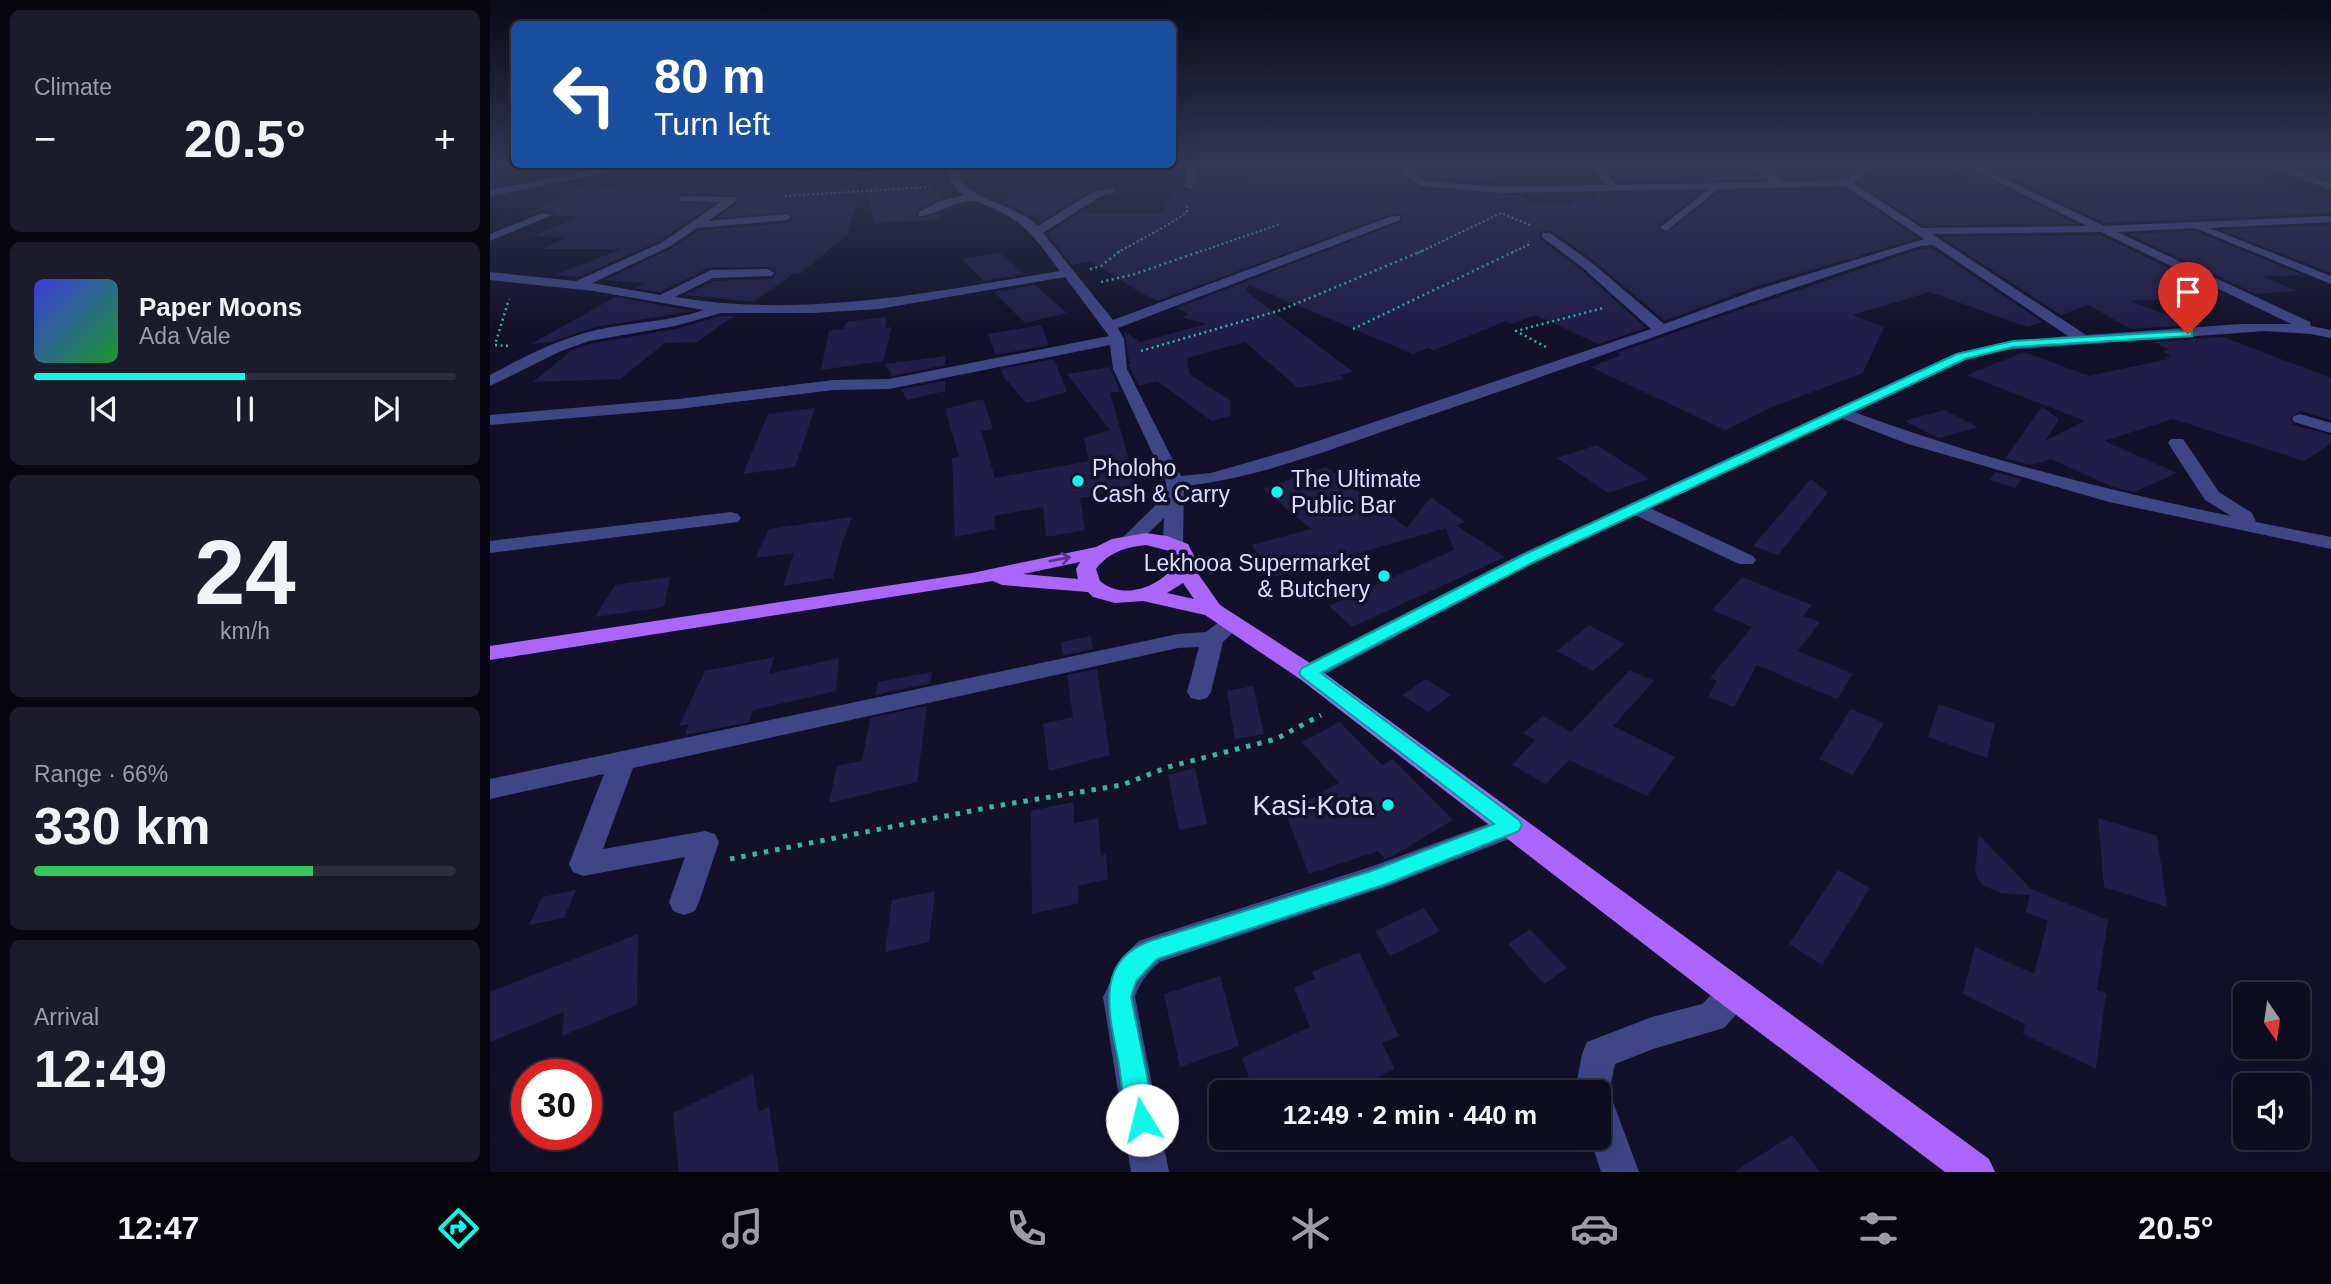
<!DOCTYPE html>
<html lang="en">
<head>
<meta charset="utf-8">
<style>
  :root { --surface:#0e0d1f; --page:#1c1b2c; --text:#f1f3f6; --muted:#9b9ca4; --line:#2e2d3d; --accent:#0df7eb }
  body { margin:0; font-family:Helvetica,sans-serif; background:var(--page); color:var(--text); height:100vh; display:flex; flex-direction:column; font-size:26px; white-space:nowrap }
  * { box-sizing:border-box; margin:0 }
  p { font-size:23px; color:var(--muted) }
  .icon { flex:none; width:38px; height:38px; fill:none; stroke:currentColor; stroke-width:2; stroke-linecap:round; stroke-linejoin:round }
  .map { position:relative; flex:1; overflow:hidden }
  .drawer { display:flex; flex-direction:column; gap:10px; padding:10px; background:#080711; width:490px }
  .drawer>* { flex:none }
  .guide { position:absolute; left:21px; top:21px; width:665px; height:147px; border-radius:10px; box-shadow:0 7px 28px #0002,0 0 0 2px var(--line); background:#1a4fa0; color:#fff; overflow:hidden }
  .needle { width:46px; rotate:167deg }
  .tools { position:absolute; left:1743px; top:982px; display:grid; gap:14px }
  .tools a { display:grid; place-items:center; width:77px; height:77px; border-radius:10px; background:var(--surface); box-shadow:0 7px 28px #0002,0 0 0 2px var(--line); font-size:35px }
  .speed { position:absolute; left:21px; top:1059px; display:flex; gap:14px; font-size:35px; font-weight:700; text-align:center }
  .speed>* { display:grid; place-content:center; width:91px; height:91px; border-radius:50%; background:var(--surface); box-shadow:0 7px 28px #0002,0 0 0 2px var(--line); line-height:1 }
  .speed .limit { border:10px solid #d22; background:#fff; color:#111 }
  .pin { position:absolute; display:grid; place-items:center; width:60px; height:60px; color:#fff; margin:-72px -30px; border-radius:50% 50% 50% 0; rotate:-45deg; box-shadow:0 0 7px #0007 }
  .pin .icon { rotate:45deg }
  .me { position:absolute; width:77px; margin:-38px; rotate:351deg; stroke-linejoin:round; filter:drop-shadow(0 0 5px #0008) }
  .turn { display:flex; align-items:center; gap:24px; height:147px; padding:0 28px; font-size:32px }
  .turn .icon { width:91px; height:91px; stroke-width:2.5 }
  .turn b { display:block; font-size:49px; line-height:60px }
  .big { font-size:52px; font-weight:700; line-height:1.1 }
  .drawer .widget { flex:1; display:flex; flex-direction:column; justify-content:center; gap:10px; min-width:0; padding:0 24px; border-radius:10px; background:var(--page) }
  .drawer .dial { align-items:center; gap:0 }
  .dial b { font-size:91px; line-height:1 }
  .song { display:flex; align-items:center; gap:21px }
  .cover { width:84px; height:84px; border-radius:10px; background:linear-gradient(135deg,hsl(240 70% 55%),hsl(130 70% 35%)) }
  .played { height:7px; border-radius:4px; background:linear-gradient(90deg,var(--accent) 50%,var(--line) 50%) }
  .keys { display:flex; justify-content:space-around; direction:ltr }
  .heat { display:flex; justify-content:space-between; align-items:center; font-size:38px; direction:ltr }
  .charge { height:10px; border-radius:5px; background:linear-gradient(90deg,#34c759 66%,var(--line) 0) }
  .trip { position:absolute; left:719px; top:1080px; width:402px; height:70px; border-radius:10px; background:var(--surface); box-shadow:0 7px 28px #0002,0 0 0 2px var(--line); font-weight:700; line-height:70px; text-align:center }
  .tab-bar { display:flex; height:112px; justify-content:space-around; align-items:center; background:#06050c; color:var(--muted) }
  .tab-bar .icon { width:49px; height:49px }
  .tab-bar .on { color:var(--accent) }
  .tab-bar b { font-size:32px; color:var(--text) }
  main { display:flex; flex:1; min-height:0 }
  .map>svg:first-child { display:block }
</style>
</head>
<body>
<main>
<section class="drawer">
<div class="widget"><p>Climate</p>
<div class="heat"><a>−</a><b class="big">20.5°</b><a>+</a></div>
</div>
<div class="widget">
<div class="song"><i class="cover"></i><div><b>Paper Moons</b><p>Ada Vale</p></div></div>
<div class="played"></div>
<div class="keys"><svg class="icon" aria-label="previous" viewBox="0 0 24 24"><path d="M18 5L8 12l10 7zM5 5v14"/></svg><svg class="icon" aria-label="pause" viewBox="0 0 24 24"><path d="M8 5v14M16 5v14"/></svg><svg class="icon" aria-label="next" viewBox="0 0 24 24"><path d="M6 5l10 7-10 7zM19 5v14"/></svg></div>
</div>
<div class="widget dial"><b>24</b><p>km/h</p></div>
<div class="widget"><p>Range · 66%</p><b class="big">330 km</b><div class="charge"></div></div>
<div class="widget"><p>Arrival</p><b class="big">12:49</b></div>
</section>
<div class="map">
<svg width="1841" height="1172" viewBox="0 0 1841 1172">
  <rect width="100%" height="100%" fill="#121129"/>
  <path fill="#201e49" d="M203,165H357L359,173L395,171L397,167L426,165L424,170L439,169L427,189L450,191V199L428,210L427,218L449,214V220L384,223L372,175L358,234L311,273L303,274L264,302L194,295L224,281L282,279L287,272L279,267H221L170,292L144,288L154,283L115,280L180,249L208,231L297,223L304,218L298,212L227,218L248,203V195L188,194L186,201L189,204H223L170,241L88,277L65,275L132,249H53L77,237L41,236L91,216H64L63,212L54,210L30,217L108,181L113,189Z
    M747,165H907L916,179L931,189L1032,195L1038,204L1083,203V199L1108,200L1104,194L1211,192L1168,226L1169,230L1175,233L1230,192L1354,189L1428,238L1265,287L1175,321L1103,260L1062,231H1050V239L1091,270L1156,328L1108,344L1046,315L1022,324L1016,321L944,350L938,348L923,354L759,285L756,291L863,372L850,375L855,379L808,388L755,342L697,358L699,374L740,400V416L722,421L667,381L649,386L640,368L639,364L642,363L639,361L634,331L650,342L716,324L692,317L699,314L687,308L911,222L912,214H901L668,301L651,293L601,261L582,265L557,234L600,206L593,213H673L685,186H692L693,190L701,192L706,185L754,182Z
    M921,165H1011L1024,184L937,178L925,171Z
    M1162,165H1257L1274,180L1127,182L1116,168L1164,167Z
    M1275,165L1348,166L1356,176L1294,178Z
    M1449,165H1472L1586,224L1433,225L1367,183L1370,180L1479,179Z
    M1493,165H1526L1540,173L1635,172L1644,176L1754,169L1841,203V213L1615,223Z
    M626,181L620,187L603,189L550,222L549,215L539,216L515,203L520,187L524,184Z
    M1841,225V273L1731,230Z
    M1705,231L1813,275L1773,276L1806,291L1766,294L1638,234Z
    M1610,235L1736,296L1641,301L1702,325L1641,329L1598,305L1571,315L1451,237Z
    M1442,248L1552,322L1537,327L1440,292L1363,315L1394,327L1373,373L1287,405L1235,430L1101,367L1131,355L1127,353L1246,311L1431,249Z
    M510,253L534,274L494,281L472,259Z
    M545,285L577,313L535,323L504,292Z
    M125,297L203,311L105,327L61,342L41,344Z
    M231,316H244L207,342L175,343L130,379L43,382L82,350L100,344L186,329Z
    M397,317L395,328L402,327L393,361L331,370L339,331L353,329L356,322Z
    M551,325L559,345L506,355L498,334Z
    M1733,337L1841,378V420L1811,411L1800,418L1803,425L1841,435V444L1814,461L1683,419L1614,441L1687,473L1644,492L1623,487L1561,459L1541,465L1515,458L1552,407L1569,419L1555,441L1595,421L1477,375L1534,352L1599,376L1678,359L1674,357L1682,356L1672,351L1679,350L1664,342Z
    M455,356V365L402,376L395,364Z
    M564,359L577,392L536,403L514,377L511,369Z
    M620,367L630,391L620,393L647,488L590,498L595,530L556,537L553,507L504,516L505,529L465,537L462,458L469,457L455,409L493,399L503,429L491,431L505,478L599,461L594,438L620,430L577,374Z
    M455,381V391L417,400L411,389Z
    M325,408L305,467L253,474L278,414Z
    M1454,410L1488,427L1449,438L1415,421Z
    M1107,445L1159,479L1118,493L1067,458Z
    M836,467L917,528L941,497L975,522L966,525L1015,557L862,627L839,606L964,550L956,528L784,577L762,545L821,529L773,489Z
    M1505,472L1531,479L1525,488L1500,480Z
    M1321,479L1338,493L1288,555L1263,546Z
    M362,517L351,546L343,578L293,586L304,553L265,558L279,529Z
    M180,577L174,607L105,617L125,585Z
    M1252,577L1322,605L1313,616L1330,622L1308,651L1363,674L1347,699L1267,665L1244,707L1218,697L1227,681L1220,678L1262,627L1222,610Z
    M1099,625L1135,644L1103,671L1067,651Z
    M601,636L603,649L573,655L571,642Z
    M284,657L279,674L349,658L346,691L263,710L259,722L195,735L199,724L189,726L215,671Z
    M607,669L620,755L559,771L553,724L583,717L577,675Z
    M1140,670L1164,681L1123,726L1185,757L1157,796L1079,760L1056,784L1022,765L1045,740L1033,733L1053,716L1081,732Z
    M442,672L440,683L385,695L388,682Z
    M936,679L961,695L938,712L912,695Z
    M763,686L774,734L745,739L737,691Z
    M1449,704L1505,724L1497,758L1438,737Z
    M437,706L427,782L339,803L347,766L372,761L380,718Z
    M1361,709L1394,723L1363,775L1329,759Z
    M850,722L892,765L903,759L963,820L903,856L895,859L888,851L819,874L794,809L811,804L849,783L812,742Z
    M705,768L717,824L689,830L678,775Z
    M583,802L584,823L608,818L611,856L616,854L618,879L588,886V903L542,914L541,811Z
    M1608,818L1667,836L1677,907L1614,887Z
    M1489,835L1541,889L1618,920L1607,990L1616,994L1606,1069L1533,1034L1535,1024L1473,994L1485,947L1544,974L1558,921L1536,912L1540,895L1511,893L1494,886L1488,879L1485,872Z
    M1348,870L1380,888L1332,965L1299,944Z
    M86,890L74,918L39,925L52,897Z
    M445,891L439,942L395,952L402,900Z
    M934,908L950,931L900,956L885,931Z
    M1040,929L1077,968L1054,984L1018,944Z
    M148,934L147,1005L72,1036L74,1012L0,1042V992Z
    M869,952L909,1036L892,1043L905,1069L855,1092H764L752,1058L820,1027L804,988L825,979L822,972Z
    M730,976L749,1046L690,1067L674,994Z
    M263,1074L268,1112L279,1106L289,1172H189L183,1113Z
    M1302,1135L1330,1172H1244Z"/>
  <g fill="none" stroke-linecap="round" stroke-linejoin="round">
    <path stroke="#34b79c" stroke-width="2" stroke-dasharray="2 2.5" stroke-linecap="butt" d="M295,196L440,187
      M627,253C651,239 675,228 697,212V205
      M706,253L790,224
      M928,253L1011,213L1040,225
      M1021,253L1038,245L1039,241"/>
    <path stroke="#34b79c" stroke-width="2.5" stroke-dasharray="2 3.5" stroke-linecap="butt" d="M600,269L611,266L630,251
      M611,282L645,274L711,251
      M863,329L1025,251
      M18,346L5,345L19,299
      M1056,347L1026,331L1113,308
      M651,351L791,310L932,251"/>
    <path stroke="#34b79c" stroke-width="5" stroke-dasharray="4.5 7" stroke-linecap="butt" d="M240,859L506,806L632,785L678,767L786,739L831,715"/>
    <path fill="#3e4686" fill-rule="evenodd" d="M459,165H469L468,175C478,200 526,204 548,226L604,191L624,189V193L611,196L553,233L623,320L902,216H910V220L628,328L634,339L637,369L691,476L721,473L801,450L1161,329L1093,268L1052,237V233H1060L1101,262L1174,324L1266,290L1434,239L1355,186L1229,189L1176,231L1170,228L1172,226L1219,189L1011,193L931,186L917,177L909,165H918L923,173L936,181L1011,187L1116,185L1101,165H1110L1126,185L1281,182L1260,165H1270L1293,181L1355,180L1374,165H1384L1363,183L1432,228L1597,226L1474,165H1486L1614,226L1841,216V222L1719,228L1841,276V284L1705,228L1627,232L1820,322L1821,326L1841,330V338L1821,334L1775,331L1517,350L1476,359L1364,412C1486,457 1613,490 1741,516L1715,500L1678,443L1681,439H1693L1729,492L1762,513L1766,522L1841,537V549L1619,502L1418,444L1351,418L1160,508L1263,556L1266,560L1263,564H1249L1145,515L1045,562L826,679L818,681L810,679L806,673L810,667L1031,554L1466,353L1517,342L1578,336L1443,245L1430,246C1265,299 1103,360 938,416C859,442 777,477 694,486L693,543L690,547H676L673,543L674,518L647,544H633L630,540L675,496L676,482L623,369L620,345L399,389L344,390L188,409L0,425V415L188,399L344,380L399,379L619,336L575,277L389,309L323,313H231L185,326L99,341L71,351L0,386V375C34,357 68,339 106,330C142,322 179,322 214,310L103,291L0,280V272L86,281L171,243L231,202L189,201V197L193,196L246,197V201L218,221L297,214L302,217L297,220L207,228L179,247L102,283L170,295L221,270L278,269L284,273L282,276L223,278L185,297C314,319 442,292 570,271C546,240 535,220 497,206C489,203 484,199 476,201C464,204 438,217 429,216V212L448,202L474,195C462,188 458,179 459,165ZM1611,232L1801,324H1751L1596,335L1442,234Z
      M608,165H655L594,172L589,169Z
      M694,165H704L707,176L702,189L694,187L697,176Z
      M1776,165H1789L1841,184V190Z
      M112,168L117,171L115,173L0,196V190Z
      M53,213L62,215L0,241V234Z
      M1810,414L1841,423V433L1804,422L1802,419L1804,416Z
      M241,512L248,514L251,518L248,522L0,553V541Z
      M741,617L749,619L752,624L733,642L721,692L717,698L709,700L701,698L697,692L709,647L688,648L143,768L113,849L215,831L225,834L229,842L209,902L205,911L194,915L183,911L179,902L195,857L93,876L83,872L79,864L114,774L0,799V779L688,634L716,632L733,619Z
      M1022,815L1032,818L1036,826L1032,834L898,886L670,962C658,972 650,982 645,997L679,1172H641L613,997L633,956L649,941L660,937L883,866Z
      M1244,979L1255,983L1260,994L1255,1005L1234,1028L1163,1049L1125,1064L1117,1100L1123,1102L1149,1172H1111L1100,1138H1110V1092H1085L1092,1054L1097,1042L1162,1017L1212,1004L1233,983Z"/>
    <path fill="#ac65fa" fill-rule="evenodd" d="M656,533L677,536L698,544L707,562L704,568L730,605L826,667L1499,1159L1505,1172H1455L1233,1005L810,679L715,615L653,601L625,603L603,597L598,592L512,585L503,581L0,660V646L482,573L606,547L622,539ZM656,545L683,552L687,562C672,587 633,601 610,581L606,569C619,552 636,547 656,545ZM590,562L586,569L588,579L533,574ZM693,583L704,599L677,593Z"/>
  </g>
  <defs><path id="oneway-shaft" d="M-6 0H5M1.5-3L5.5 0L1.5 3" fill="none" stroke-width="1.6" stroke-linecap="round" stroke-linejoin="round" transform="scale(1.75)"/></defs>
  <use stroke="#573787" href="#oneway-shaft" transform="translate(570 559) rotate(-11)"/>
  <linearGradient id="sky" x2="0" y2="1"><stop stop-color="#0a0917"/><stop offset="0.5" stop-color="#333854"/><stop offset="1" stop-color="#333854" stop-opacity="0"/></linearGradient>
  <rect width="1841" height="329" fill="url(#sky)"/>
  <path fill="#0df7eb" stroke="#08a199" stroke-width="2" d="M1698,331H1702V336L1523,347L1475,359L1044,562L831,673L1029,820L1032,825L1029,831L896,884L667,959L646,981L641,997L666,1120L662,1129L652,1133L642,1129C634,1109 632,1086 629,1065C621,1019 601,962 660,941L884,870L1004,824L812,677L809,673L812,668L1033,555L1467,354L1523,341Z"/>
  <g fill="#0df7eb" stroke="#121129" stroke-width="2.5">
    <circle cx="588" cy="481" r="7"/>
    <circle cx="787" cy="492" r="7"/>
    <circle cx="894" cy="576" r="7"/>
    <circle cx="898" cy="805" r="7"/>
  </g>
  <g text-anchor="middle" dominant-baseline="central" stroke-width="7" stroke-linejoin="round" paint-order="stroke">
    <g font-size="23" fill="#dadbfe" stroke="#121129" text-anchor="start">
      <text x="602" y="468">Pholoho<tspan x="602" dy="26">Cash &amp; Carry</tspan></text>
      <text x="801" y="479">The Ultimate<tspan x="801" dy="26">Public Bar</tspan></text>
      <text x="880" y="563" text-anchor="end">Lekhooa Supermarket<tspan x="880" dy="26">&amp; Butchery</tspan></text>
    </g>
    <g font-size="28" fill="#dadbfe" stroke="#121129" text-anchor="end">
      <text x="884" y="805">Kasi-Kota</text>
    </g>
  </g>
</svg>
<div class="tools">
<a><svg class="needle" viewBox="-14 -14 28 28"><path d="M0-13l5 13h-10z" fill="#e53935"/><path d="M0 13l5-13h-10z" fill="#9b9ca4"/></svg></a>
<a><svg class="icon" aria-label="sound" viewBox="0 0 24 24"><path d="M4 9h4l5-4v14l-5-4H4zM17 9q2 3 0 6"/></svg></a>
</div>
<div class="speed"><div class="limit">30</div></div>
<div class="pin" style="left:1698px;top:334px;background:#d93025"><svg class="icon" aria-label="arrive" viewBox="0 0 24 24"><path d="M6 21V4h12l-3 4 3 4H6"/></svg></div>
<svg class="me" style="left:652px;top:1120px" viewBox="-20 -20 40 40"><circle r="19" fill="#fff"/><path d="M0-13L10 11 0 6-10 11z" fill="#0df7eb"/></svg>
<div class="trip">12:49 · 2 min · 440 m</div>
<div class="guide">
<div class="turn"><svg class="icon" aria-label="left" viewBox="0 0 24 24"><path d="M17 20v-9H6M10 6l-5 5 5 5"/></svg><div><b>80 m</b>Turn left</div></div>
</div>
</div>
</main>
<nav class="tab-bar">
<b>12:47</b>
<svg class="icon on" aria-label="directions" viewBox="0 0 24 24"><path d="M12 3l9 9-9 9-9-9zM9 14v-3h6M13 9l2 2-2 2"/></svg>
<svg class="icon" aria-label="music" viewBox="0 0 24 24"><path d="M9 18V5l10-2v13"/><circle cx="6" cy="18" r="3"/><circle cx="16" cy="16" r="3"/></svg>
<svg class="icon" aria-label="phone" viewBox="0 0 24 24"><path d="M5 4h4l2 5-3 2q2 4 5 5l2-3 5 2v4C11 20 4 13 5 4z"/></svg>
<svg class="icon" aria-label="climate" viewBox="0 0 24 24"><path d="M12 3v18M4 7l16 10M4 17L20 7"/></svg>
<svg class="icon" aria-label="car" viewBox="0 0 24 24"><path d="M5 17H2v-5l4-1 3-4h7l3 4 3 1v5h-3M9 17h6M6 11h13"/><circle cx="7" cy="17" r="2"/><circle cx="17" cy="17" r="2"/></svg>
<svg class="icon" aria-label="filters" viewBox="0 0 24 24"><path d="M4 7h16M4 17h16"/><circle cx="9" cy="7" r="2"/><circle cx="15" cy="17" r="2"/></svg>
<b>20.5°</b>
</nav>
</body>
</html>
